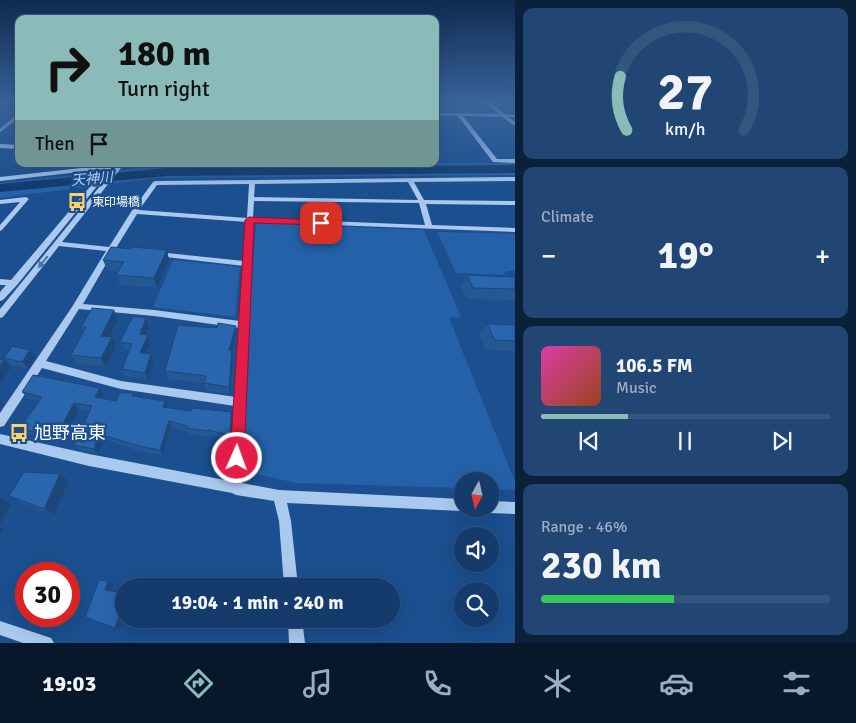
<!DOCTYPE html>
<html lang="en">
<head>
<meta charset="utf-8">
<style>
  :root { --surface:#143b6b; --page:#214673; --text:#f1f3f6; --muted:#9dadc1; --line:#33557e; --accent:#8bbbb9 }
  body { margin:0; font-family:Signika,"Noto Sans JP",sans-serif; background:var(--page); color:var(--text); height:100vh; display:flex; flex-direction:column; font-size:19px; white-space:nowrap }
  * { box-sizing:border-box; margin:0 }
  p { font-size:16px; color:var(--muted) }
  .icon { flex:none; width:28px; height:28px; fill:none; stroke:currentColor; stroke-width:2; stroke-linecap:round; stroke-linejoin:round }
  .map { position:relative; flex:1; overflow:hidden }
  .panel { display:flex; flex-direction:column; gap:8px; padding:8px; background:#0b203b; width:341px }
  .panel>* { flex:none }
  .hud { position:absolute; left:15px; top:15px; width:424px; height:152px; border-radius:10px; box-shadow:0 5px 20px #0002,0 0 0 1px var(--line); background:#8bbbb9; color:#111; overflow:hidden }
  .needle { width:32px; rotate:188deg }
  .fabs { position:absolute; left:454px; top:472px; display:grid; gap:10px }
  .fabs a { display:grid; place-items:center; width:45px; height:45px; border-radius:50%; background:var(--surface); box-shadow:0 5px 20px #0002,0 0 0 1px var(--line); font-size:25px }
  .speed { position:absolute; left:15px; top:562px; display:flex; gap:10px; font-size:25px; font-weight:700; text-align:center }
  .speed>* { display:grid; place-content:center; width:65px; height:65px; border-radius:50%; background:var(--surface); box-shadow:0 5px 20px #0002,0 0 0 1px var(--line); line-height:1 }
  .speed .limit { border:8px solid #d22; background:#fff; color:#111 }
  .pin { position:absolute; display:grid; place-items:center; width:42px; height:42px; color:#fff; margin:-21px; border-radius:10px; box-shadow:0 2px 8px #0006 }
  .me { position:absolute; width:55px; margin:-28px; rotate:2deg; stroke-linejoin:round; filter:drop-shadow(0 0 4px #0008) }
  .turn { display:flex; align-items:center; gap:18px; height:105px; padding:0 20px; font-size:22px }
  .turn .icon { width:65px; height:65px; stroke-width:2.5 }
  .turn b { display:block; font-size:35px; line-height:42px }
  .then { display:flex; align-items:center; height:48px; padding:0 20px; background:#0003; gap:10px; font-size:19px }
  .big { font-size:38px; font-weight:700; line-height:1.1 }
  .panel .widget { flex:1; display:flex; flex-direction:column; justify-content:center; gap:8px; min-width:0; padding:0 18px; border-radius:10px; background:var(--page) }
  .panel .dial { align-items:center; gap:0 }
  .dial svg { height:130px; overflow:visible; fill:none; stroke:var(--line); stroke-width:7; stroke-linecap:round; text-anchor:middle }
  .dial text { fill:var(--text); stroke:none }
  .song { display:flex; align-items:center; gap:15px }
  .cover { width:60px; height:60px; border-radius:8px; background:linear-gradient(135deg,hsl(320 70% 55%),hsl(20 70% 35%)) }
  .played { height:5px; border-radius:2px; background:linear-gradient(90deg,var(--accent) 30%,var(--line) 30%) }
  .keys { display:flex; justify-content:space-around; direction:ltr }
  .heat { display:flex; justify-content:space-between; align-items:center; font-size:28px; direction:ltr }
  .charge { height:8px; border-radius:4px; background:linear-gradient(90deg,#34c759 46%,var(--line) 0) }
  .trip { position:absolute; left:115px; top:578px; width:285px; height:50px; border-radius:25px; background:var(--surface); box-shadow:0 5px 20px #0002,0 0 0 1px var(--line); font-weight:700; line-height:50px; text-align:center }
  .dock { display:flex; height:80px; justify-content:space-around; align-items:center; background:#08182b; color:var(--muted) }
  .dock .icon { width:35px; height:35px }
  .dock .on { color:var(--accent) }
  .dock b { font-size:22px; color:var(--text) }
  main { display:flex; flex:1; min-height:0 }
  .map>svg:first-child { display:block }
</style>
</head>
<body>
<main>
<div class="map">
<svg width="515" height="643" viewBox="0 0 515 643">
  <rect width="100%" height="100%" fill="#1b4f8f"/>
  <path fill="#2461a8" d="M515,163V175L157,178L0,198V183L176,164Z
    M256,223L424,230L461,317L449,318L515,482V490L490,489V481H462V488L296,483L238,470Z
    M437,232L515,234V271H507L503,275L456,273Z
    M173,260L240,267L235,317L153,307Z"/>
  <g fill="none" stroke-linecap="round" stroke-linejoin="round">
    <path fill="#123a6d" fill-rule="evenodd" d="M515,165V173L167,176L0,192V184L167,168Z"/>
    <path fill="#a9c9ee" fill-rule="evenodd" d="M0,101H19V103L2,102Z
      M483,101H488L505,114L515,115V117H508L515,122V126L502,117L463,116L497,159H515V163L493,162L458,116L435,115V113L499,114Z
      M17,114H19V118L0,132V129Z
      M0,144L19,145V149L0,148Z
      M109,164H115L17,285L3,300L0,301V292L6,285H0V279L11,280L105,169L0,181V177L108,165Z
      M118,164H148L145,166L121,168L62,242L109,247L131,212L153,182L155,181L515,177V181L414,182L424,200L515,201V205L426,204L432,225L515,228V232L253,222L242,483L279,490L462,499V509H466L462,511L287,503L291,521L298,586H284L279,521L274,501L236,495L232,493L89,466L0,444V434L89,454L230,481L235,406L121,389L42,368L4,426L0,427V413L72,307L106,251L59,246L3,317L0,318V309ZM408,182L418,200L254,197L255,184ZM249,184L247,218L139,210L157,185ZM254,201L419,203L425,225L253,218ZM137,214L247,222L244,261L157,252L153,254L157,256L244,266L240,321L154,310L83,304L113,252H118L119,250L116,248ZM79,309L154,316L240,328L236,397L121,381L46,361Z
      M26,197L29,199L28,200L2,230L0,231V225L20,202L0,204V200Z
      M490,501L515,502V514L490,513L486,511L484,509H490Z
      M288,619H302L305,643H289Z
      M0,621L51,638L54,643H23L0,635Z"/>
  </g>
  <path fill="#245895" d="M131,249L167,250L169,260L157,288L120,285L116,275L118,271L107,270L103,260Z
    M467,275L515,277V300L466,299L461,286Z
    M146,318L149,325L145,334L148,335L151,342L146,353L151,354L154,361L148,379L125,376L122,369L129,350L124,349L120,342Z
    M118,319L110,337L116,346L106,367L77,364L71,355L84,332L81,327Z
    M487,324L515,325V351L486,350L479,334Z
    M236,326V334L232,351L233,358L230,394L206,391L204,383L168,379L165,371L217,328Z
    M36,357L28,368L10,365L4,358Z
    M22,392L104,394L102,398L116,401L134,396L165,401L168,407L232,422L231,440L210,435L209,437L188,434V432L171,427L163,455L142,452L104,439L98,454L79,450L74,445L90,411L79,409L61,444L27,433L20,428L39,401L29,399Z
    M60,474L69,481L54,515L20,502L9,496Z"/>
  <path fill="#1d4779" d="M167,250L169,260L157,288L154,278Z
    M114,310L118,319L106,345L101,336Z
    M146,318L149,325L143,341L140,334Z
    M236,326V334L232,351L233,358L230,394L229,387V350Z
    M148,335L151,342L143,359L140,353Z
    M112,337L116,346L106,367L101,358Z
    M30,350L36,357L28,368L22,362Z
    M151,354L154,361L148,379L145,373Z
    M4,360L11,367L0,384V367Z
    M100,388L104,394L100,403L95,397Z
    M0,400L4,404L0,410Z
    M165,401L168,407H163Z
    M74,403L79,409L61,444L55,438Z
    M231,416L232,422L231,440L230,435Z
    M169,421L171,427L163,455L160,450Z
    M99,434L104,439L98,454L94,449Z
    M60,474L69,481L54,515L44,509Z
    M0,498L11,504L0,525Z
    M0,528L3,529L0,535Z
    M108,581L113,583L111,591L105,590Z
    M124,602V618L120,628H115Z"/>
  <path fill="#2a66ad" stroke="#1d4779" d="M111,247L131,249L132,247L167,250L154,278L116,275L124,262L103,260Z
    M467,275L515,277V289L473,288Z
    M92,308L114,310L101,336L112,337L101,358L71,355L86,327H81Z
    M133,316L146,318L140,334L148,335L140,353L151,354L145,373L122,369L132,344L120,342Z
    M218,323L236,326L229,350H232L229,387L204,383L206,376L165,371L178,325L217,328Z
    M487,324L515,325V341L495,340Z
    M12,346L30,350L22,362L4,358Z
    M0,359L4,360L0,367Z
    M33,375L100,388L95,397L116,401L120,393H133L132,396L165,401L163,407L191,411L192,408L231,412V416L230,435L208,430V431L186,428L187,426L169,421L160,450L139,446L99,434L94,449L74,445L92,406L74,403L55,438L20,428L42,397L22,392Z
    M24,472L60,474L44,509L9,496Z
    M99,580L108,581L105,590L124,593V602L115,628L85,617Z"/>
  <defs><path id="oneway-solid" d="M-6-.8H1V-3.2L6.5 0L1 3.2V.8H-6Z" transform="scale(1.25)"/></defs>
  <use fill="#4674ac" href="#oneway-solid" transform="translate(43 262) rotate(129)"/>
  <linearGradient id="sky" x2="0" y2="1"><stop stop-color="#0f2b4f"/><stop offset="0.53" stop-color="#39639b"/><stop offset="1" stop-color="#39639b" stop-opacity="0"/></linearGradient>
  <rect width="515" height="191" fill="url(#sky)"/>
  <path fill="#e11d48" stroke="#92132f" d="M249,217L321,220L326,223L321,225L254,223L244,458L242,463L237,465L232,463L230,458L245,220Z"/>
  <defs>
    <g id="bus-bare" transform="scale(1.5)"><path d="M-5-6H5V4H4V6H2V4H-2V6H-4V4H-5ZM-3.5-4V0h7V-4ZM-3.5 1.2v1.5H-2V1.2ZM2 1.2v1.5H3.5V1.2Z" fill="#ffd166" stroke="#1b4f8f" stroke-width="2.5" paint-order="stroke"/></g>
  </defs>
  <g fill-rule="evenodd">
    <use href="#bus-bare" x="77" y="202"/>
    <use href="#bus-bare" x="19" y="433"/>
  </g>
  <g text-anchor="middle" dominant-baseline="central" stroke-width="5" stroke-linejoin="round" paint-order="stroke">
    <g font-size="12" fill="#fff" stroke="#1b4f8f" text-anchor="start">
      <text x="92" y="202">東印場橋</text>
    </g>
    <g font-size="14" font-style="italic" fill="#b5d3f5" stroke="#1b4f8f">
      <text transform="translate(92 179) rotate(-5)">天神川</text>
    </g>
    <g font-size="18" fill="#fff" stroke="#1b4f8f" text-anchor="start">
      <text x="34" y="433">旭野高東</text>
    </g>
  </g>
</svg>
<div class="fabs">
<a><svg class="needle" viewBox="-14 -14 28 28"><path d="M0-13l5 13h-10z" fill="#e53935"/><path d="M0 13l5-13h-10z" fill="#9dadc1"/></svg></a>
<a><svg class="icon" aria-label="sound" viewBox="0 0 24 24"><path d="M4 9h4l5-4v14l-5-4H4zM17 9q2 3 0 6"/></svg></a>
<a><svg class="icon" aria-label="search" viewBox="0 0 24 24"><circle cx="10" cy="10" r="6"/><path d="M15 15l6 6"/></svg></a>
</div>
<div class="speed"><div class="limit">30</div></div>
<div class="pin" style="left:321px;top:223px;background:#d93025"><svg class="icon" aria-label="arrive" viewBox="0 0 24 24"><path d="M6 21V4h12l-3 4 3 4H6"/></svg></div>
<svg class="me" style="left:237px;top:458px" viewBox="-20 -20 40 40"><circle r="17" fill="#e11d48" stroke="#fff" stroke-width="3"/><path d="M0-11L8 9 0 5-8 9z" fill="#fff"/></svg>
<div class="trip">19:04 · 1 min · 240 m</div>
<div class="hud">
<div class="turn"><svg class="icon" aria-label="right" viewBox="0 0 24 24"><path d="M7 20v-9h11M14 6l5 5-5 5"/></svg><div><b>180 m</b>Turn right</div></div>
<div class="then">Then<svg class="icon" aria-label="arrive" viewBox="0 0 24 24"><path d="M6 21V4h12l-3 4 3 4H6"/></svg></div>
</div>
</div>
<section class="panel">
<div class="widget dial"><svg viewBox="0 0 100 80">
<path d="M14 69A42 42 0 1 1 86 69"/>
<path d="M14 69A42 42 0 0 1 10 36" stroke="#8bbbb9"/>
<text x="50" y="56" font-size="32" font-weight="700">27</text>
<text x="50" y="72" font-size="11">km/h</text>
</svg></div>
<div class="widget"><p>Climate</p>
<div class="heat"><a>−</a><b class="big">19°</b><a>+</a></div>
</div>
<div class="widget">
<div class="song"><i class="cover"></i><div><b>106.5 FM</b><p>Music</p></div></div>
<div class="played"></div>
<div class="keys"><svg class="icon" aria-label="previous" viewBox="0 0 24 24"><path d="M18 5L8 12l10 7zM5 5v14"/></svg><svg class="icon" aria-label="pause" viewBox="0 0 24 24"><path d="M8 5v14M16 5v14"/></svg><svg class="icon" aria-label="next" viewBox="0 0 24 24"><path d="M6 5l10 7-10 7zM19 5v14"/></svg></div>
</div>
<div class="widget"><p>Range · 46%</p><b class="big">230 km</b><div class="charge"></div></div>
</section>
</main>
<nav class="dock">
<b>19:03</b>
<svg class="icon on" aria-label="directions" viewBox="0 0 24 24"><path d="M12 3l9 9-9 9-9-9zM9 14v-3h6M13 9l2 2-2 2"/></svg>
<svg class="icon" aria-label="music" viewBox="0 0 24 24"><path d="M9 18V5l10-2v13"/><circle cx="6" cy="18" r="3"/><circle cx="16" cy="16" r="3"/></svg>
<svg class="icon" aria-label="phone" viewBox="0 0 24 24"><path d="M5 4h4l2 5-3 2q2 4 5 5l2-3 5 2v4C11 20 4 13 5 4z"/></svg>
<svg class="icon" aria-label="climate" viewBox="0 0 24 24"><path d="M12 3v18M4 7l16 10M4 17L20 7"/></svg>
<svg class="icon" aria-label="car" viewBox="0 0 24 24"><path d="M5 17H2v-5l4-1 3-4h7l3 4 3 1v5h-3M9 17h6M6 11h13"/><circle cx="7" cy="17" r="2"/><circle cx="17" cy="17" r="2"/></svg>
<svg class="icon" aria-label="filters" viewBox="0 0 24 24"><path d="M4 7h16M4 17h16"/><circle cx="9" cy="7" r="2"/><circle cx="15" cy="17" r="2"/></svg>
</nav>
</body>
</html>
